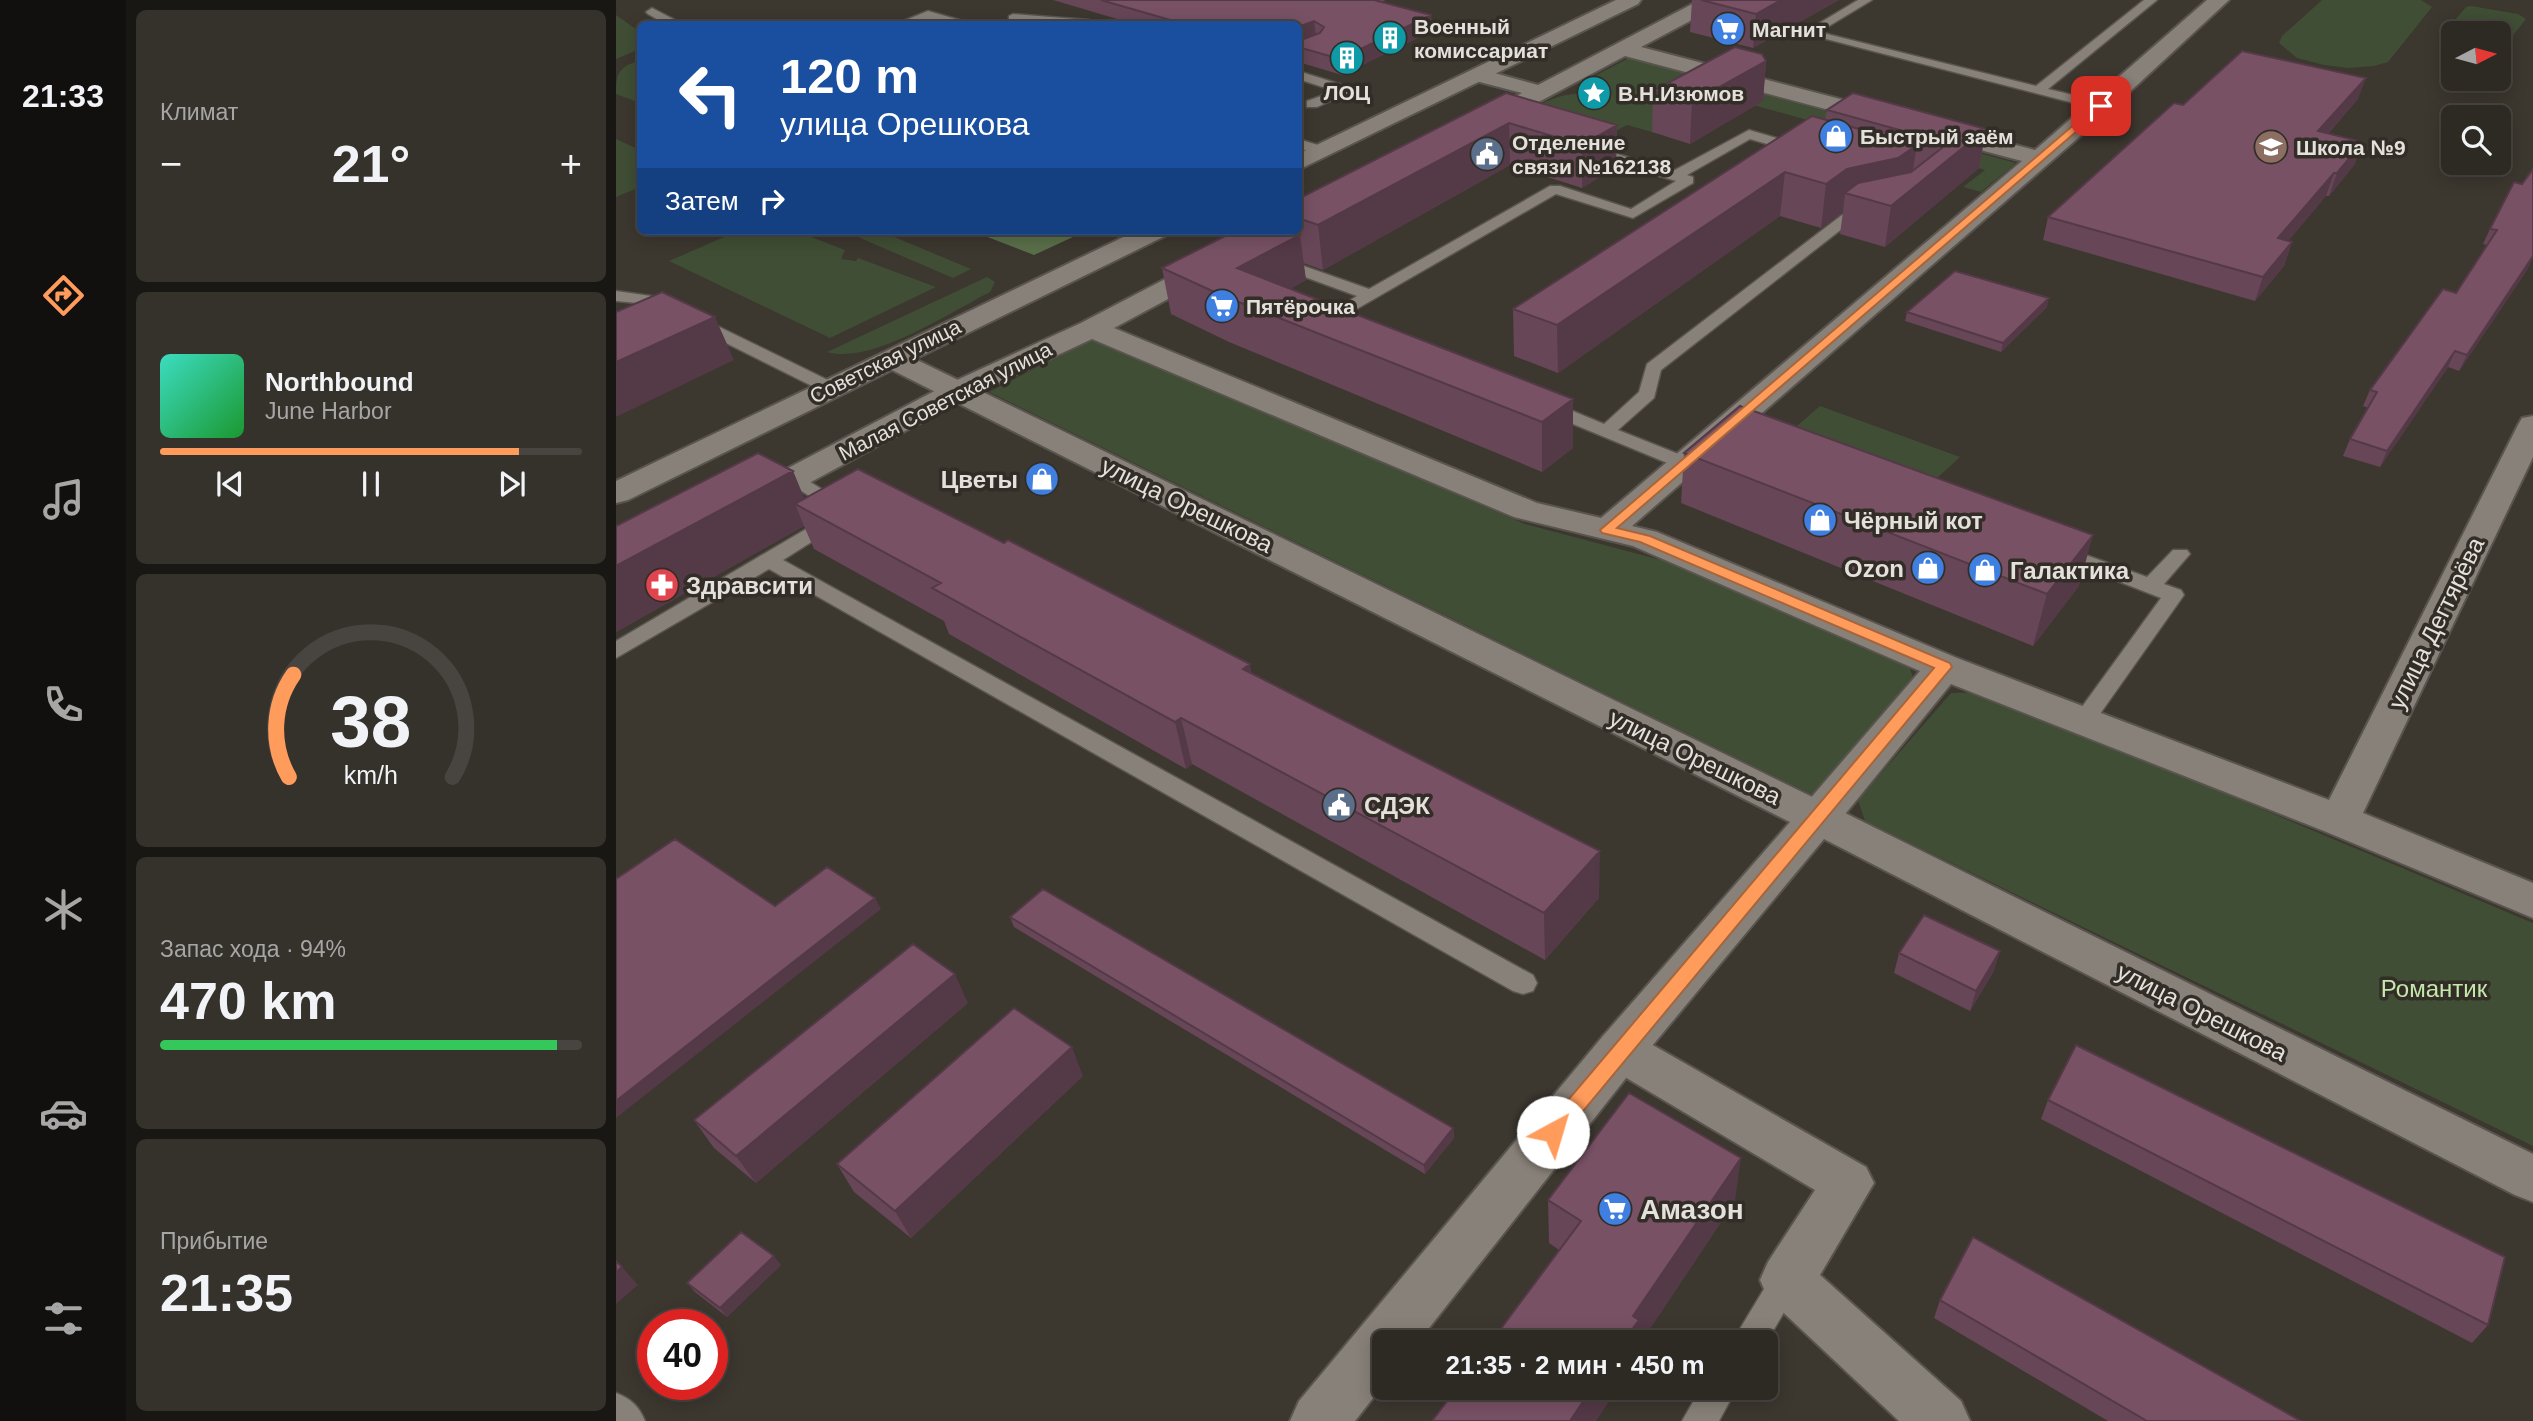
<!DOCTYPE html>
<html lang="ru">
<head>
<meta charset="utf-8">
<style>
  :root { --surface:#2d2923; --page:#35312b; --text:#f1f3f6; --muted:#a7a6a6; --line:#484541; --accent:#ff9b5b }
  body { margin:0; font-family:Arial,sans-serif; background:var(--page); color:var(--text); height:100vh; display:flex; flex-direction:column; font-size:26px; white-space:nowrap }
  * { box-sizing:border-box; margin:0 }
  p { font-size:23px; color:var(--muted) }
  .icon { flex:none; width:38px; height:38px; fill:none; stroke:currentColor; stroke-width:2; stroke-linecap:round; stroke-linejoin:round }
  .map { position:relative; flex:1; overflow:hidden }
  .drawer { display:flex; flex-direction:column; gap:10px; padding:10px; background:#191713; width:490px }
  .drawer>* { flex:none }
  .guide { position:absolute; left:21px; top:21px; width:665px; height:214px; border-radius:10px; box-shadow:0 4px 18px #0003,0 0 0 2px var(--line); background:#1a4fa0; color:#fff; overflow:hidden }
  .needle { width:46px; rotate:84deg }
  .fabs { position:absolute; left:1825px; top:21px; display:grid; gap:14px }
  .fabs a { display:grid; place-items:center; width:70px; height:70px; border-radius:10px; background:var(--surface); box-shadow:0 4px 18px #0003,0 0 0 2px var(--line); font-size:35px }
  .speed { position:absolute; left:21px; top:1309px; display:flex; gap:14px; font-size:35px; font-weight:700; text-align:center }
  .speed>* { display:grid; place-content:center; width:91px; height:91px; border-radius:50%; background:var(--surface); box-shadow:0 4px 18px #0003,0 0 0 2px var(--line); line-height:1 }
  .speed .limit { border:10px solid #d22; background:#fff; color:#111 }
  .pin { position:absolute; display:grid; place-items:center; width:60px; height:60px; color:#fff; margin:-30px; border-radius:14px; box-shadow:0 4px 10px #0006 }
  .me { position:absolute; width:77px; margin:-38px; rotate:39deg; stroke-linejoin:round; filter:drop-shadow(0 0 5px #0008) }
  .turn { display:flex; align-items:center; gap:24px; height:147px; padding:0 28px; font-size:32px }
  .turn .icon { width:91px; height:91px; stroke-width:2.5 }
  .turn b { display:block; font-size:49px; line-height:60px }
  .then { display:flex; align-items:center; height:66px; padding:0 28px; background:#0003; gap:14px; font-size:26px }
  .big { font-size:52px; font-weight:700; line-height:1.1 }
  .drawer .widget { flex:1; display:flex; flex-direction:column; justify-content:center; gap:10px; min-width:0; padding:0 24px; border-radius:10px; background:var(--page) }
  .drawer .dial { align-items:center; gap:0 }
  .dial svg { height:182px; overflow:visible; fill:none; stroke:var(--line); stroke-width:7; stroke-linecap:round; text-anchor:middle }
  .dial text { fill:var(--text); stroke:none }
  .song { display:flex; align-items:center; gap:21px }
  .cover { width:84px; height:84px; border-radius:10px; background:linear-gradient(135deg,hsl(170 70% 55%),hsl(130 70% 35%)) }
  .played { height:7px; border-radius:4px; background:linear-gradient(90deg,var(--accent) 85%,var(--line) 85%) }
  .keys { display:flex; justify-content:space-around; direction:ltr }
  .heat { display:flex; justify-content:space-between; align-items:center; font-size:38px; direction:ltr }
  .charge { height:10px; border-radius:5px; background:linear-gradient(90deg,#34c759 94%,var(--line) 0) }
  .trip { position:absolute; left:756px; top:1330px; width:406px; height:70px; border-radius:10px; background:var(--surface); box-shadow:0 4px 18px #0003,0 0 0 2px var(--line); font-weight:700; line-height:70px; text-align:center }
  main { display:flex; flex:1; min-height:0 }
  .dock { display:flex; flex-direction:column; width:126px; justify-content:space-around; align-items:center; background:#12100e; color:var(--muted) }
  .dock .icon { width:49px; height:49px }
  .dock .on { color:var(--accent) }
  .dock b { font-size:32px; color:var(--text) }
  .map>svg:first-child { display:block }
</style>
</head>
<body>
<main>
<nav class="dock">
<b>21:33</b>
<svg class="icon on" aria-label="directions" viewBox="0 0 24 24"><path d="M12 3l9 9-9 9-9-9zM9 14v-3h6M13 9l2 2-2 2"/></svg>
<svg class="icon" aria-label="music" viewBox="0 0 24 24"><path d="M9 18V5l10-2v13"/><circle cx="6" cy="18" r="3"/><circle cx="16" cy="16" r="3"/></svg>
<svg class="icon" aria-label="phone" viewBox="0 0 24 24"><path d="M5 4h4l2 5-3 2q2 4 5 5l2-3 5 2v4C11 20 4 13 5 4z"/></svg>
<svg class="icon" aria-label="climate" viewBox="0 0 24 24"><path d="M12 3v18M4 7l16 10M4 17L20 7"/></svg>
<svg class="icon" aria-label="car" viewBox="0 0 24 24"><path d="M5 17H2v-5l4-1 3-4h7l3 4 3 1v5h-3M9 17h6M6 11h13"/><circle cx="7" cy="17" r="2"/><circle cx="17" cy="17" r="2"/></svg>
<svg class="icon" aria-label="filters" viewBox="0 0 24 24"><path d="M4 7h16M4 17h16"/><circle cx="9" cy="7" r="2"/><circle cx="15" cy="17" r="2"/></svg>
</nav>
<section class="drawer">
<div class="widget"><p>Климат</p>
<div class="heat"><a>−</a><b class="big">21°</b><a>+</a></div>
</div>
<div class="widget">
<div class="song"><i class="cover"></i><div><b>Northbound</b><p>June Harbor</p></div></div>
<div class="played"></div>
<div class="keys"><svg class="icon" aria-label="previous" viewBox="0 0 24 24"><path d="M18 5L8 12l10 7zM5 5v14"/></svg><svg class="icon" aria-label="pause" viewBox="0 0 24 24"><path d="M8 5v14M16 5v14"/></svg><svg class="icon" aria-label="next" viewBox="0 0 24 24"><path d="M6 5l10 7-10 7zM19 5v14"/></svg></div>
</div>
<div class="widget dial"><svg viewBox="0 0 100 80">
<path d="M14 69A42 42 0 1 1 86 69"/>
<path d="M14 69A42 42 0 0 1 16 24" stroke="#ff9b5b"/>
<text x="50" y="56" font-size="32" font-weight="700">38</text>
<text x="50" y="72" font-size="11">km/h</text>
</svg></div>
<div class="widget"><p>Запас хода · 94%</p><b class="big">470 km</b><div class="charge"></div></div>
<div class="widget"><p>Прибытие</p><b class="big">21:35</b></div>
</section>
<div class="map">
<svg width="1917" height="1421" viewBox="0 0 1917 1421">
  <rect width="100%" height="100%" fill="#3c372f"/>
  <path fill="#404e35" d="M1706,0H1805L1816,7L1772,62L1758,66L1732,68L1708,65L1681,58L1663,43L1666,36Z
    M1855,6L1902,14L1910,19L1895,38L1883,39V33H1849L1833,27L1850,7Z
    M0,15L24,32V49L0,59Z
    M1013,58L1400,163L1365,192L1347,187L1369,170L1102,95L1036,132L1011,125L969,148L889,124C919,108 945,87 980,96L988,91L978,88L971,80Z
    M19,62L24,65V103L0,94C0,77 1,68 19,62Z
    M0,139L24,150V187L0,197Z
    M122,231H180L229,250L225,259L240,261L242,258L320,287L214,338L53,261Z
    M228,231H264L355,269L337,278Z
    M371,277L379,282L374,292C333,313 255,365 211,352Z
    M475,339L909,524L1056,563L1293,666L1299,683L1201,797L373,392Z
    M1204,406L1344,457L1308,490L1167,438Z
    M1367,692L1917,923V1146L1249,821L1242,800L1335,693Z"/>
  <path fill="#5a6f4a" d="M356,231H470L418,255Z"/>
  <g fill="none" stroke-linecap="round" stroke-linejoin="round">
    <g stroke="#59544e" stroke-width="3">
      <path id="lane" d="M1242,0H1256L1203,32L1420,86L1528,0H1541L1432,89L1490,103L1492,106L1485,110L1187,33Z
        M36,8L61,21L63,24H49L32,14L30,12Z
        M312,11L347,21L349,24C336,25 327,20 314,19C304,19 292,25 280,24Z
        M397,14L473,20L479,24H434L393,20V16Z
        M682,71L736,88L737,91L701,107H691V101L719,91L682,79Z
        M1133,130L1191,147L1193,150L1186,154L1134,139L1071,175L1077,177V183L1017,218L940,194L725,318L730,323L728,327H716L704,319L741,296L653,264L651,261L659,256L665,258L753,289L934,186H944L1015,209L1060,181L965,152V146H975L1057,171Z
        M682,139L712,148L714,151L707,155L682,148Z
        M1252,209L1259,213L1257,216L1236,221L1045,370L1038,398L1002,430L1075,459L1077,463L1075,467H1061L923,410L920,406L923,402H935L988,424L1023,392L1031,364L1226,215Z
        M0,291L42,297L220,384L223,388L214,393L208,392L32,304L0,301Z
        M178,472L243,512L167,560L917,975L921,983L917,991L907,994L897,991L153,569L0,658V641L219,512L171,482L168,478Z
        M1442,545L1531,577L1557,550H1571L1574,554L1548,584L1565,590L1568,595L1474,728L1466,730L1458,728L1455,722L1545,598L1435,555L1432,551L1435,547Z
        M1171,1265L1182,1269L1187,1280L1150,1343L1116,1342L1160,1269Z
        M1085,1388H1121L1103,1421H1066Z
        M0,1393C15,1399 23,1406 29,1421H0Z"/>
    </g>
    <g stroke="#59544e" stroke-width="4">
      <path id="street" d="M1084,0H1109L1106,4L1025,47L1419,150L1591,0H1613L1493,111L1016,526L1041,532L1341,658L1713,800L1902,425L1906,418L1917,416V457L1747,813L1917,883V918L1708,831L1335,684L1217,829L1202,833L1187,829L1181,818L1187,807L1304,671L1017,546L898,517L476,339L352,397L145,509L133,512L121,509L117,502L121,495L330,385L465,323L641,231H673L669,236L498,328L921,503L985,518L1406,161L1009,56L874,128H858L855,123L858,118L906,93L856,80L853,75L856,70L864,69L922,85Z
        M1004,1030L1021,1036L1250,1167L1258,1183L1204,1275L1345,1401L1354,1421H1283L1152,1298L1144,1280L1152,1262L1199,1190L987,1064L980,1050L987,1036Z"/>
    </g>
    <g stroke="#59544e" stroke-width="4">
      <path id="secondary" d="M1000,0H1025L1022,4L682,170V154Z
        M520,231H553L549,236L299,359L1217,807L1917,1154V1202L1899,1195L1208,839L1021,1064L802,1342H768V1384L739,1421H674L683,1401L987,1036L1174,822L276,370L12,500L0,503V481Z"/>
    </g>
    <use href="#lane" fill="#888179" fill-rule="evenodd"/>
    <use href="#street" fill="#888179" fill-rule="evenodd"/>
    <use href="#secondary" fill="#888179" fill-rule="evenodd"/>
  </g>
  <path fill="#674657" d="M437,0H770L765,2L815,15L816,31L726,75L682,62V24H518Z
    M1076,0H1223L1137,48L1074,32Z
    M1150,61L1147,101L1074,144L1036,132L1037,91Z
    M890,93L1001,125L1000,167L966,188L894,165L707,270L687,263L690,280L674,289L957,399V448L926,472L613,342L555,314L546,268L619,231H682V199Z
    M1742,99L1712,134L1739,164L1713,196H1710L1672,241L1676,242L1668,266L1639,301L1427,240L1432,217L1567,105Z
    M1211,110L1370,129L1363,168L1269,247L1224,234L1227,212L1205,228L1164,216L942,373L898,356L897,309L1209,120Z
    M1898,182L1917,257L1911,270L1843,371L1832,367L1764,467L1727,456L1734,439L1752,408L1747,406L1754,390L1840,293L1871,245L1867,244L1874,229Z
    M1431,307L1385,352L1289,321L1291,312Z
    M1068,453L1463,586L1417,646L1065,503Z
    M177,471L188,499L635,673L983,898L929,960L576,764L570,769L333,634L328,621L198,549L188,526L0,632Z
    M394,917L837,1128L838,1138L809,1174L398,927Z
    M1283,953L1378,971L1354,1011L1278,973Z
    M352,1003L140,1183L98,1148L78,1120Z
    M467,1076L295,1238L238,1192L221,1164Z
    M1432,1100L1872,1325L1856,1343L1425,1119Z
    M932,1200L1119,1201L1025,1342H875L943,1250L933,1243Z
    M165,1265L111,1317L79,1292L71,1283Z
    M1324,1300L1685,1421H1492L1318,1318Z"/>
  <path fill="#543947" d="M1165,0H1223L1137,48L1140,14Z
    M815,15L816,31L726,75L724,59Z
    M698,21L700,37L682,43V27Z
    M1150,61L1147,101L1074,144L1076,102Z
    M1750,78L1742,99L1694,154L1702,131Z
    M893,123L894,165L707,270L702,225Z
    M1001,125L1000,167L966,188V145Z
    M1370,129L1363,168L1269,247L1275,206Z
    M1747,142L1739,164L1713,196L1721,173Z
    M1301,145L1294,188L1229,193L1227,212L1205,228L1210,184L1231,169Z
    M1169,172L1164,216L942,373L941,325Z
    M1718,173L1710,196L1654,262L1662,238Z
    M684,235L690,280L638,308L621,268Z
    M1676,242L1668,266L1639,301L1647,277Z
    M1917,256L1911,270L1843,371L1851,355Z
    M1433,298L1431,307L1385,352L1387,343Z
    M99,317L118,360L0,417V362Z
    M1839,351L1832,367L1764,467L1771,451Z
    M957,399V448L926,472V422Z
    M177,471L194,512L179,504L188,526L0,632V566Z
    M1477,535L1463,586L1417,646L1431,594Z
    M634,664L642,710L627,669Z
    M565,718L576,764L570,769L559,722Z
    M984,851L983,898L929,960L928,913Z
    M259,898L265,909L0,1118V1101Z
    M1384,951L1378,971L1354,1011L1360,991Z
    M339,974L352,1003L140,1183L120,1156Z
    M456,1047L467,1076L295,1238L279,1211Z
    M837,1128L838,1138L809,1174L808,1165Z
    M1125,1158L1119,1201L1025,1342H1007L1017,1316Z
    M158,1256L165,1265L111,1317L104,1308Z
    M6,1267L22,1285L0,1304V1272Z
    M976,1388H1002L980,1421H954Z"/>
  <path fill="#785165" stroke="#543947" stroke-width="2" d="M485,0H758L815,15L724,59L682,47V41L704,33L708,27L698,21L682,27V24H568Z
    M1085,0H1165L1140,14Z
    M1119,47L1146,54L1150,61L1076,102L1037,91Z
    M1626,51L1750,78L1702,131L1747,142L1721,173H1718L1662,238L1676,242L1647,277L1432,217L1558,103L1567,105Z
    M890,93L1001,125L966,145L893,123L702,225L682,218V199Z
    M1237,93L1370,129L1275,206L1229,193L1242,183L1295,172L1326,148L1327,145L1323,141L1211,110Z
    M1196,116L1301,145L1282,158L1231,169L1210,184L1169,172L941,325L897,309Z
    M1917,169V256L1851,355L1839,351L1771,451L1734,439L1761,392L1754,390L1827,289L1840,293L1881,230L1874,229L1898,182L1906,184Z
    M619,231H673L684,235L621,268L957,399L926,422L605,295L546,268Z
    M1339,271L1433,298L1387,343L1291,312Z
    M46,292L99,317L0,362V312Z
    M1124,406L1477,535L1431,594L1068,453Z
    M142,453L177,471L0,566V526Z
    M242,469L388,543L392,540L634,664L627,669L984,851L928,913L565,718L559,722L316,588L325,583L179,504Z
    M59,839L159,906L211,867L259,898L0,1101V879Z
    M427,889L837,1128L808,1165L394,917Z
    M1308,915L1384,951L1360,991L1283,953Z
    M297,944L339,974L120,1156L78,1120Z
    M398,1008L456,1047L279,1211L221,1164Z
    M1460,1045L1889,1257L1872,1325L1432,1100Z
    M1013,1093L1125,1158L1017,1316L1023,1320L1007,1342H875L965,1221L932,1200Z
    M125,1232L158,1256L104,1308L71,1283Z
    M1357,1237L1685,1421H1531L1324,1300Z
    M0,1261L6,1267L0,1272Z
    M841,1388H976L954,1421H816Z"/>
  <path fill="#ff9b5b" stroke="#a6653b" stroke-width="2" d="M1482,104L1490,106L1001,528L1034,536L1334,663L1336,667L944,1139L937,1142L930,1139L927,1132L930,1126L1318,668L1024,542L986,533L984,530Z"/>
  <defs>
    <g id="supermarket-disc" transform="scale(1.75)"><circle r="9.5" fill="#3f7fe0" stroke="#322d26"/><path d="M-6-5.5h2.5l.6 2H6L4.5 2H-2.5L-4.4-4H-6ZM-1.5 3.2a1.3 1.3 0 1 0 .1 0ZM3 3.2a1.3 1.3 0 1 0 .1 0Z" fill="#fff"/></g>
    <g id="building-disc" transform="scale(1.75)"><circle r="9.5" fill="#0f9aa8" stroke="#322d26"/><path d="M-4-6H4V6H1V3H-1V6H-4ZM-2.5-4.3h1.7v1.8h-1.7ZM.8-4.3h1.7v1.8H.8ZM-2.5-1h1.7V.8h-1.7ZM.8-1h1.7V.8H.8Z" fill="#fff"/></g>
    <g id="sight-disc" transform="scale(1.75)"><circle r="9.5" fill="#0f9aa8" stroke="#322d26"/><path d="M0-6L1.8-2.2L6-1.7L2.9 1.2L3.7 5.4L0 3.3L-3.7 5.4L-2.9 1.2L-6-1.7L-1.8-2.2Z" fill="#fff"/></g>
    <g id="shop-disc" transform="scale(1.75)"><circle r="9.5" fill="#3f7fe0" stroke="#322d26"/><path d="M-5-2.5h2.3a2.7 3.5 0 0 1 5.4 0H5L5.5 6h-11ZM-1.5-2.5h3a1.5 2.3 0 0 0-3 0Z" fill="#fff"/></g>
    <g id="school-disc" transform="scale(1.75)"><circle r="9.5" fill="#8d6e63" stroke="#322d26"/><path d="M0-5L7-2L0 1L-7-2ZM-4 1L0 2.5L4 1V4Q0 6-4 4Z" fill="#fff"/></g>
    <g id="civic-disc" transform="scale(1.75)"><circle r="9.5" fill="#5c6f8a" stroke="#322d26"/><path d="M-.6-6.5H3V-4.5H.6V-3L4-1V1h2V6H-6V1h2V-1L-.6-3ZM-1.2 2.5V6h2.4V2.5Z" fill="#fff"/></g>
    <g id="pharmacy-disc" transform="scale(1.75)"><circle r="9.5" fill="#e0444e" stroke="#322d26"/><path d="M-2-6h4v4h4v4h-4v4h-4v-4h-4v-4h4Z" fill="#fff"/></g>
  </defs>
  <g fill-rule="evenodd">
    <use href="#supermarket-disc" x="1112" y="29"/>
    <use href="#building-disc" x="774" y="38"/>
    <use href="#building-disc" x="731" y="58"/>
    <use href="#sight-disc" x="978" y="93"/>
    <use href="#shop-disc" x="1220" y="136"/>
    <use href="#school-disc" x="1655" y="147"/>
    <use href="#civic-disc" x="871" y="154"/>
    <use href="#supermarket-disc" x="606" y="306"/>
    <use href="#shop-disc" x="426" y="479"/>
    <use href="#shop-disc" x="1204" y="520"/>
    <use href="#shop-disc" x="1312" y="568"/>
    <use href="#shop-disc" x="1369" y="570"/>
    <use href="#pharmacy-disc" x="46" y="585"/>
    <use href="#civic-disc" x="723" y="805"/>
    <use href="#supermarket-disc" x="999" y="1209"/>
  </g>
  <g text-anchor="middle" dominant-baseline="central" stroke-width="7" stroke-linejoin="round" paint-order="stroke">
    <g font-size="21" font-weight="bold" fill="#e4e0db" stroke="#322d26" text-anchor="start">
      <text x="798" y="26">Военный<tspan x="798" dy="24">комиссариат</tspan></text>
      <text x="1136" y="29">Магнит</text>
      <text x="731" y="92" text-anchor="middle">ЛОЦ</text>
      <text x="1002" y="93">В.Н.Изюмов</text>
      <text x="1244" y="136">Быстрый заём</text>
      <text x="896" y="142">Отделение<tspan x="896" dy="24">связи №162138</tspan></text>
      <text x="1680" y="147">Школа №9</text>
      <text x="630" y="306">Пятёрочка</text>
    </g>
    <g font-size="21" fill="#e4e0db" stroke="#322d26">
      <text transform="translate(269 361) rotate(-26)">Советская улица</text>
      <text transform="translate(329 401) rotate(-27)">Малая Советская улица</text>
    </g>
    <g font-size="24" font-weight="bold" fill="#e4e0db" stroke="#322d26" text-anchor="start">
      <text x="402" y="479" text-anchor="end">Цветы</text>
      <text x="1228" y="520">Чёрный кот</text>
      <text x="1288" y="568" text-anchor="end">Ozon</text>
      <text x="1394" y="570">Галактика</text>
      <text x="70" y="585">Здравсити</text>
      <text x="748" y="805">СДЭК</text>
    </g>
    <g font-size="24" fill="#e4e0db" stroke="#322d26">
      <text transform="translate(571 505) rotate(26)">улица Орешкова</text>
      <text transform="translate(1820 623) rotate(-64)">улица Дегтярёва</text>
      <text transform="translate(1079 757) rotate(26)">улица Орешкова</text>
      <text transform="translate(1586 1012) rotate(27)">улица Орешкова</text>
    </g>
    <g font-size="24" fill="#c4e7aa" stroke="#322d26">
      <text x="1818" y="988">Романтик</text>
    </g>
    <g font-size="28" font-weight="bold" fill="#e4e0db" stroke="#322d26" text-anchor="start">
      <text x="1024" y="1209">Амазон</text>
    </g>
  </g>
</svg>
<div class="fabs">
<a><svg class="needle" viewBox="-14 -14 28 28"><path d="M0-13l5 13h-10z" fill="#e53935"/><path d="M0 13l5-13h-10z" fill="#a7a6a6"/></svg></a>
<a><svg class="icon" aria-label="search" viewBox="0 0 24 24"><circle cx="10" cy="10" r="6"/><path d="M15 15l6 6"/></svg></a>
</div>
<div class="speed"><div class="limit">40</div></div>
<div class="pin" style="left:1485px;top:106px;background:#d93025"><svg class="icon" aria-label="arrive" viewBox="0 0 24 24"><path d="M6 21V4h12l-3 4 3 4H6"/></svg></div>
<svg class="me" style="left:937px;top:1132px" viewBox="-20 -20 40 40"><circle r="19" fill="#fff"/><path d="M0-13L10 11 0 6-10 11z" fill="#ff9b5b"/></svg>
<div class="trip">21:35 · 2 мин · 450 m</div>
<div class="guide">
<div class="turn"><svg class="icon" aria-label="left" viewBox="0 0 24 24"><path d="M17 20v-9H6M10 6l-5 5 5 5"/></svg><div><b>120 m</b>улица Орешкова</div></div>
<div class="then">Затем<svg class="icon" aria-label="right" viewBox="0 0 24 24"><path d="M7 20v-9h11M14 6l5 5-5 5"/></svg></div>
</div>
</div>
</main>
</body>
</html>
